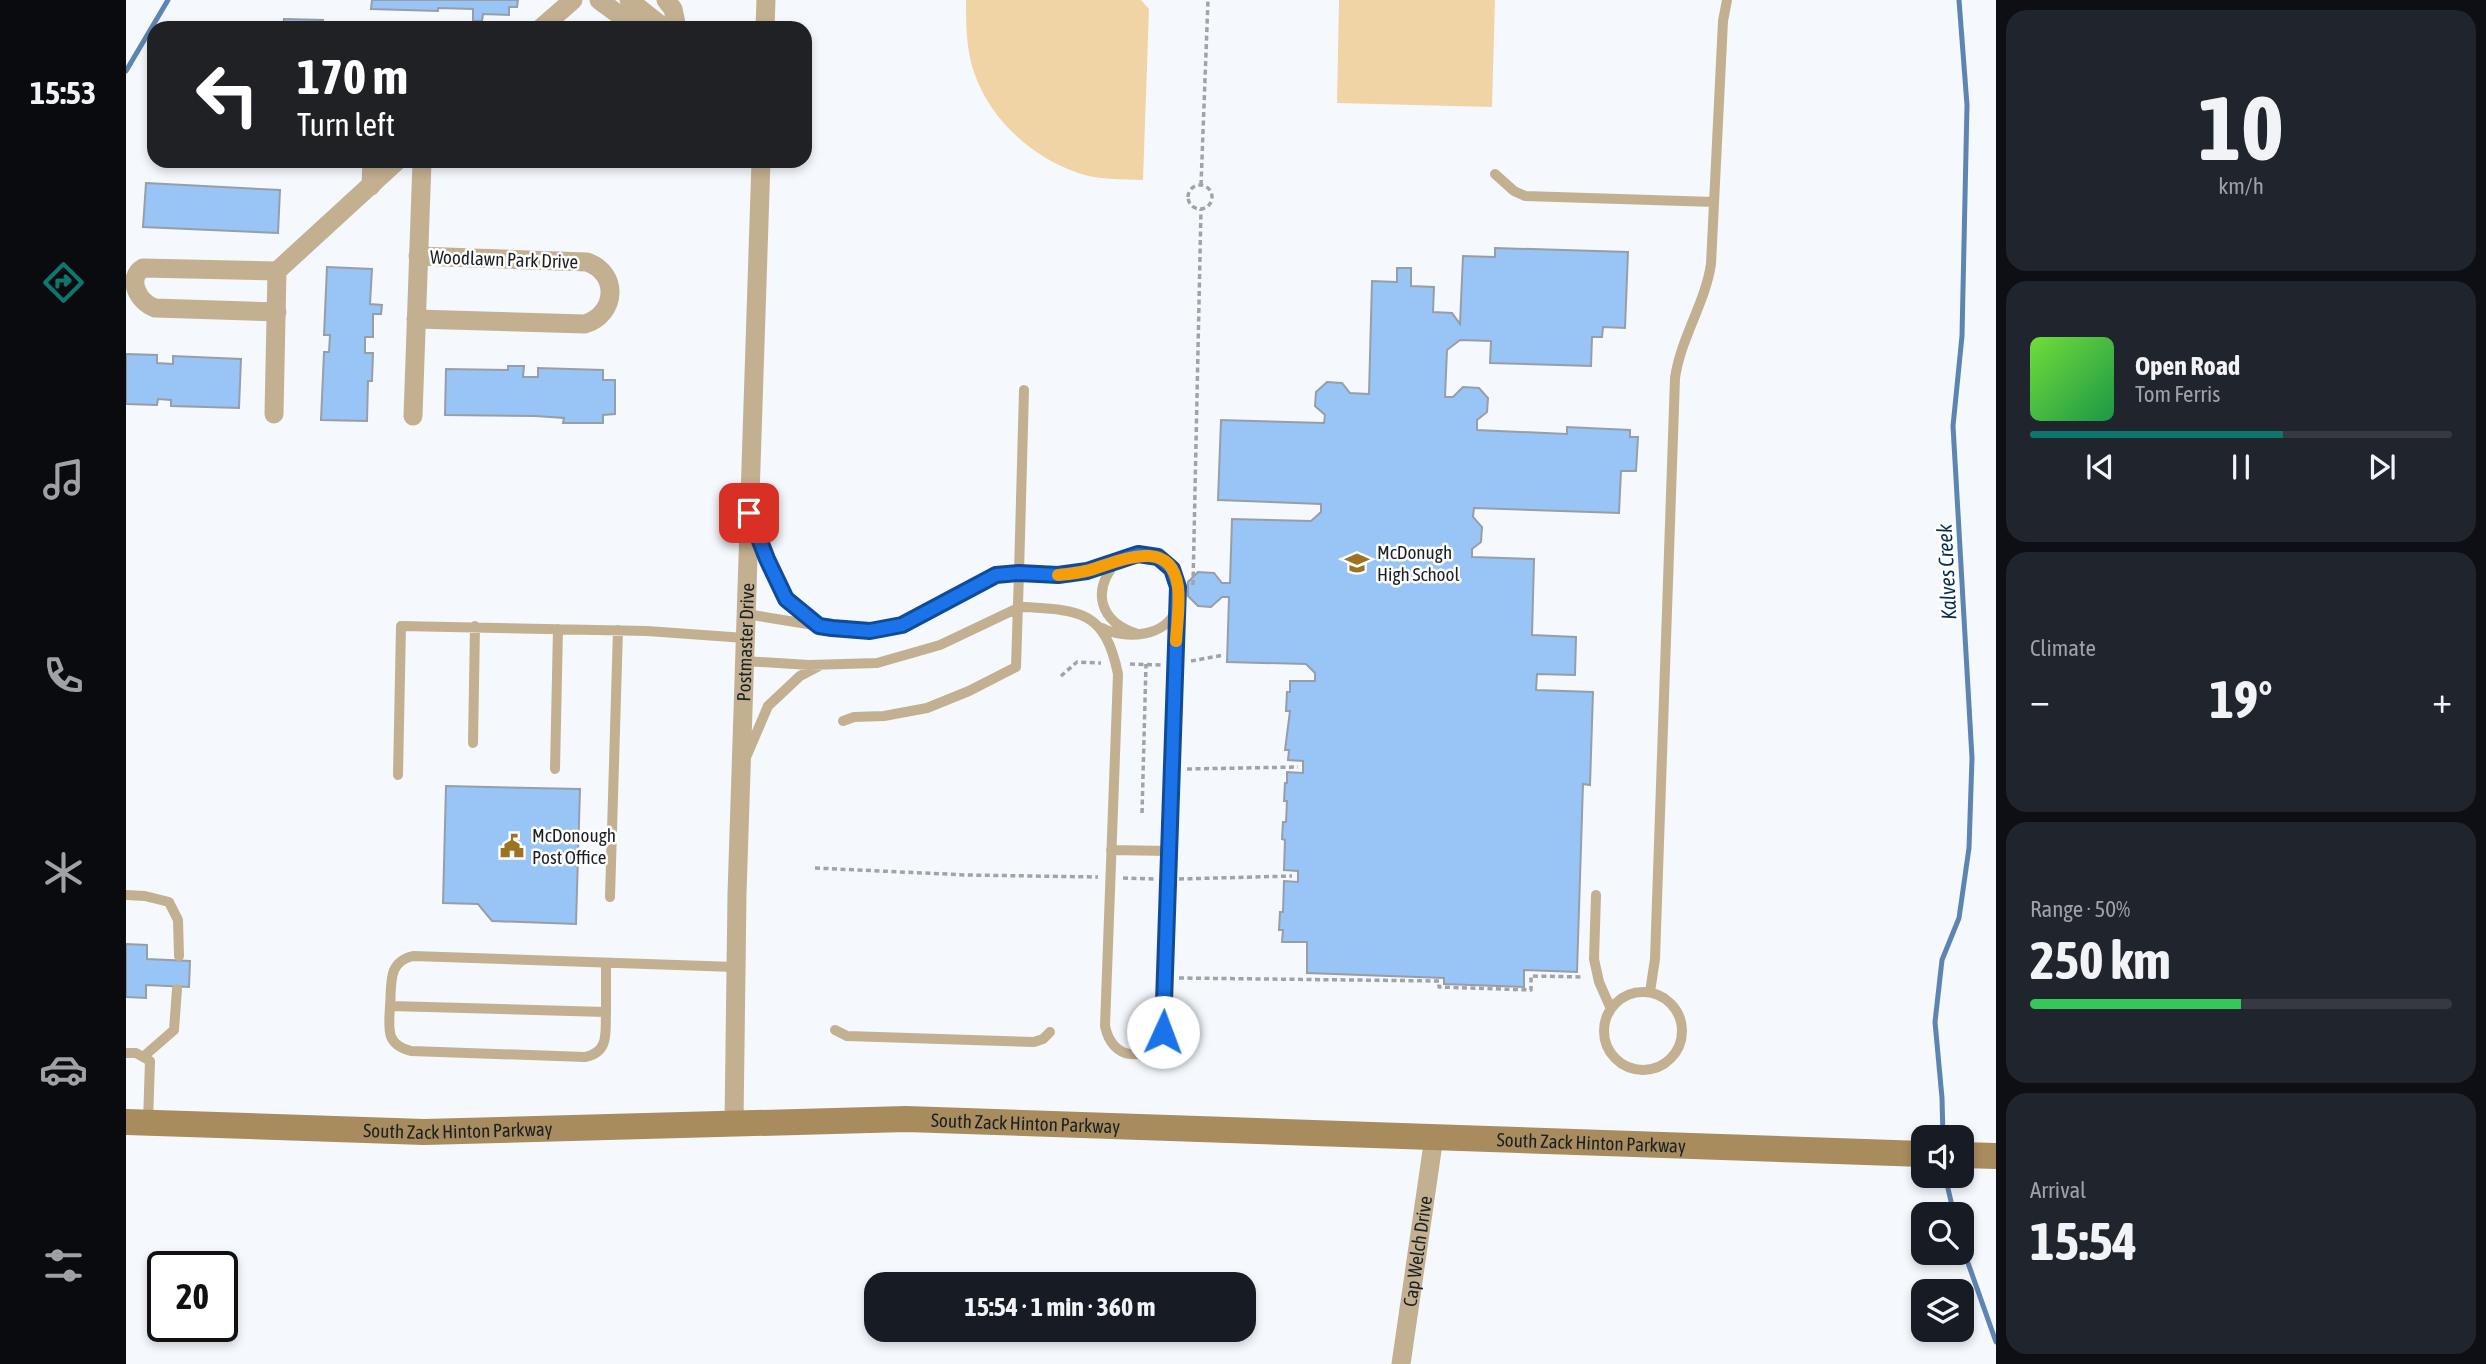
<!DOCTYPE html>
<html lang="en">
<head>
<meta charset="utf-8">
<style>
  :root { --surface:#171b24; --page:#20242c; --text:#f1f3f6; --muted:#9ea1a6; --line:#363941; --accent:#0f766e }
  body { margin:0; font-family:"Asap Condensed",sans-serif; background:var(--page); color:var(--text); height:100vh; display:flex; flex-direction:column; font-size:26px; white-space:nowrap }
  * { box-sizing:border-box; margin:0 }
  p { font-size:23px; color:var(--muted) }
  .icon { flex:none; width:38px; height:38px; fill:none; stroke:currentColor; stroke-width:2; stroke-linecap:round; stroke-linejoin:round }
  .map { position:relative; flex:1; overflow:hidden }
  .panel { display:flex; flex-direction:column; gap:10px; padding:10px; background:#0d0f14; width:490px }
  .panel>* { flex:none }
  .banner { position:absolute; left:21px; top:21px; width:665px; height:147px; border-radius:21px; box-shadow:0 4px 10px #0003; background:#202124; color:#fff; overflow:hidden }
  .buttons { position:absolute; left:1785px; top:1125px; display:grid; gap:14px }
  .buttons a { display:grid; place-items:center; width:63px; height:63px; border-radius:14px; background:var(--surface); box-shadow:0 4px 10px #0003; font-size:35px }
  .speed { position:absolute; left:21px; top:1251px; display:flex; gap:14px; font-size:35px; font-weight:700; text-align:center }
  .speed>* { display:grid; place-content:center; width:91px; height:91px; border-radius:50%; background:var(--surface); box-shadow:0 4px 10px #0003; line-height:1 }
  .speed .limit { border:4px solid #111; border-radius:10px; background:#fff; color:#111 }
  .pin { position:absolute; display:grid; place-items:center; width:60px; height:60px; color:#fff; margin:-30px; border-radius:14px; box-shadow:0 4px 10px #0006 }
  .me { position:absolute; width:77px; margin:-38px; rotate:2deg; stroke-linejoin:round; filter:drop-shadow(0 0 5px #0008) }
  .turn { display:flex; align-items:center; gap:24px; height:147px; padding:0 35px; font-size:32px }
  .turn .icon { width:91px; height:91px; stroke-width:2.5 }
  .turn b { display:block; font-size:49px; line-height:60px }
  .big { font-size:52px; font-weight:700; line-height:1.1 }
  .panel .widget { flex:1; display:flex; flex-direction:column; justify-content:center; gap:10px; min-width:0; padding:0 24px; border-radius:21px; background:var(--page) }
  .panel .dial { align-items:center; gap:0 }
  .dial b { font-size:91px; line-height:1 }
  .song { display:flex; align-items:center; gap:21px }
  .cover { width:84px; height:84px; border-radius:10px; background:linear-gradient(135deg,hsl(100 70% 55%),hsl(140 70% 35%)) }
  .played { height:7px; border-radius:4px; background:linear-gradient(90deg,var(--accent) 60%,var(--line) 60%) }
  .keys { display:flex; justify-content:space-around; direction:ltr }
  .heat { display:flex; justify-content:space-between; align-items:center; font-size:38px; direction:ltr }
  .charge { height:10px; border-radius:5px; background:linear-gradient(90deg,#34c759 50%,var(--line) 0) }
  .trip { position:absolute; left:738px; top:1272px; width:392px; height:70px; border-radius:21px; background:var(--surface); box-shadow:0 4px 10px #0003; font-weight:700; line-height:70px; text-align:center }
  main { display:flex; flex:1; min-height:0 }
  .dock { display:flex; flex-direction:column; width:126px; justify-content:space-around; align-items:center; background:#090b0e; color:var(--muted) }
  .dock .icon { width:49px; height:49px }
  .dock .selected { color:var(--accent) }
  .dock b { font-size:32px; color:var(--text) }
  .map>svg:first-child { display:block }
</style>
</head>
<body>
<main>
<nav class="dock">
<b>15:53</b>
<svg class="icon selected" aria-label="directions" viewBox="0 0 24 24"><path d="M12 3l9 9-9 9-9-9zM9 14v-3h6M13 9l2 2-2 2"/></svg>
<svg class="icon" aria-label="music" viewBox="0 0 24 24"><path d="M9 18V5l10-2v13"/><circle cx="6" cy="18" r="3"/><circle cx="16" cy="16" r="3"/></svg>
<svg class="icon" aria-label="phone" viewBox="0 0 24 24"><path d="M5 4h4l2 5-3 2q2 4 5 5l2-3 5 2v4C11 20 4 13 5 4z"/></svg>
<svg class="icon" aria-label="climate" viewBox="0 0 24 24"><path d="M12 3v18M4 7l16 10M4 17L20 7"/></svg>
<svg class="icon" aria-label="car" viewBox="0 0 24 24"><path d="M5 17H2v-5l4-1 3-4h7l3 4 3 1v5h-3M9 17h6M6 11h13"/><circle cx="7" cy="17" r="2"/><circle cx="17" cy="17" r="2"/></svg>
<svg class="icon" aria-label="filters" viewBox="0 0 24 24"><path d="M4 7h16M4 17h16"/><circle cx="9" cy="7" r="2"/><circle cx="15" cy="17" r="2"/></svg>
</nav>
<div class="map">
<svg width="1870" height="1364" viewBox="0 0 1870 1364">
  <rect width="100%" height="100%" fill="#f5f9fe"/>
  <path fill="#f1d4a5" d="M840,0H1015L1023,9L1017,180C996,179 972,180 952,173C907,158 865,120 849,75C840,51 840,25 840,0Z
    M1213,0H1369L1366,107L1211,103Z"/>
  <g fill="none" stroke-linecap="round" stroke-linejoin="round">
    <path stroke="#5e85b1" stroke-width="5" d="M0,71L42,0
      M1817,1138L1816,1098L1809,1022L1816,960L1833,918L1843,848L1846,758L1827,426L1836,336L1841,105L1833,0
      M1819,1176L1828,1214
      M1836,1246L1870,1342"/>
  </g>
  <path fill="#99c4f6" stroke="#969ea8" stroke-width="2" d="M246,0H392L391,7H383V15L357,14L356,21H347V9L312,8V11L245,9Z
    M158,19L197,20L196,28H157Z
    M153,161H192V166L153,165Z
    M20,183L154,190L152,233L17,227Z
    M1369,248L1502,252L1499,328L1477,327L1476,337H1466L1465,366L1364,363L1365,341L1334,340L1321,350L1319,397H1327L1337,387L1353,388L1362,398L1361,412L1351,420V430L1441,434V427L1504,430V437H1512L1510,471H1495L1493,513L1348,508L1347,517L1356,527L1355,542L1346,549V557L1408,559L1406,635L1450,637L1449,675L1411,674L1410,690L1467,692L1464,785L1457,784L1451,972L1398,970V987L1318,984V978L1181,973V942H1156L1157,930H1153L1154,912H1157L1158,881L1172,882V871L1158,870L1159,840L1156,839L1157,822H1160L1161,801H1158L1159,783H1161V772L1177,773V761L1162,760L1163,750H1159L1164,711H1160L1161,692H1164V681H1189V673L1180,664L1101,662L1103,597H1096L1085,607L1072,606L1062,596V582L1072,572L1088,573L1096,583H1104L1106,519L1185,521L1195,512V504L1092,500L1095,420L1198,423L1199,415L1189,406L1190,392L1201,382L1216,383L1224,393L1243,394L1246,281L1271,282V268H1285V286L1308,287L1307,312L1326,313L1334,324L1337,256L1369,257Z
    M201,267L246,269L244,304L256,305L255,314H247V337H239V353H247L246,381H242L241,421L195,420L198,352H203L204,335H198Z
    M0,354L31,355V363L47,364V356L115,359L113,408L45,406V400L32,399L31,405L0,404Z
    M382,366H398L397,377H412V368L477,370V380H489V414L477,415V423H437L438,418L409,416L319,415L320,369L382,370Z
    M320,786L454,789L450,924L366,921L352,904L317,903Z
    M0,944L21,945V959L64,961L63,987L20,985V998L0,997Z"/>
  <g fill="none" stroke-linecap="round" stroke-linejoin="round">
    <path stroke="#a0a4a9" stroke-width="3.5" stroke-dasharray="5 3.5" stroke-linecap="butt" d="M1075,185L1082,0
      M1062 197a12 12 0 1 1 24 0a12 12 0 1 1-24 0Z
      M1067,585L1075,209
      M1065,661L1098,655
      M1004,664L1037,665
      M935,676L951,662L975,663
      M1061,769L1172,767
      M1016,813L1020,664
      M689,868L841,875L972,877
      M997,878L1028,879
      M1053,879L1166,876
      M1053,978L1313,981V987L1405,990V976L1458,977"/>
    <path stroke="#c3b091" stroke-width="10" d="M1369,174L1388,191L1399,196L1588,202
      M628,526L660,599L692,625
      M991,561C965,591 973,622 1012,634
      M620,614L706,628L744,631L776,625L870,575L893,573L898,390
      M976,628C999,640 1041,637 1050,609
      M618,661L683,665L751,663L814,645L892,608L897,607C955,610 979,611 992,674L979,1026C986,1061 1021,1064 1037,1032L1052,587L1046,569L1032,557L1012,554L963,570L932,575L893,573L890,667L843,691L801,708L758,716L728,717L717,721
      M347,743L349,626
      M621,755L642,706L674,676L693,666
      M429,769L432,629
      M272,775L275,626L521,631L619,638
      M985,850L1043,851
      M0,895L19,896L43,902L52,920L53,956
      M1470,895L1468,959L1473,982L1485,1009
      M484,897L492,630
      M480,963V1012L264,1006C266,984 261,962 287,956L609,967
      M1478 1031a39 39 0 1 1 78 0a39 39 0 1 1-78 0Z
      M1524,992L1529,959L1549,378C1555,337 1579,304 1585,264L1597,21L1601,0
      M264,1006C263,1029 259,1044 285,1051L459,1057C484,1052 479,1032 480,1012
      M709,1030L721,1036L908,1042L917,1039L924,1032
      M0,1053H10L24,1061L22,1122
      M17,1057L48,1030L51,989"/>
    <g stroke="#c3b091" stroke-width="19">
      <path d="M473,0L511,28"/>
      <path d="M503,0L538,28"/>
      <path d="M540,0L547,9L551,28"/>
      <path d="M415,28L447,0"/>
      <path d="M639,28L640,0"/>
      <path d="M245,186L246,161"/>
      <path d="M151,312L29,308C12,302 0,278 17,268L151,271"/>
      <path d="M290,319L459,324C491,314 493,273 461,262L292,256"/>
      <path d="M148,414L151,271L271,161"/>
      <path d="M287,416L296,161"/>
      <path id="s1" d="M608,1123L611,894L635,161"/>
      <path id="s2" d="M1275,1364L1308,1137"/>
    </g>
    <g stroke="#a88c5d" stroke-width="26">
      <path id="s3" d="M0,1122L298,1132L780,1119L1797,1154"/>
      <path d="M1836,1155L1870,1156"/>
    </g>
  </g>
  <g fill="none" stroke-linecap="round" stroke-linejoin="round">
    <g stroke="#114b97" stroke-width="18">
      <path id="route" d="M623,513L641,559L660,599L693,626L706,628L744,631L776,625L870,575L893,573L932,575L961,571L1012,554L1032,557L1046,569L1052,587L1037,1032"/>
    </g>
    <use href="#route" stroke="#1a73e8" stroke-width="12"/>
    <path stroke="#f59e0b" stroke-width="12" d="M932,575C943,574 954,573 964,570C994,561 1045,536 1052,587C1054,604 1051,624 1050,641"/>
  </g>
  <defs>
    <g id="school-bare" transform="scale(1.89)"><path d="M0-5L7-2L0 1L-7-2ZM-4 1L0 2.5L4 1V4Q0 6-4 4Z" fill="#9d7322" stroke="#fff" stroke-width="2.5" paint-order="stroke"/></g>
    <g id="civic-bare" transform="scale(1.89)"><path d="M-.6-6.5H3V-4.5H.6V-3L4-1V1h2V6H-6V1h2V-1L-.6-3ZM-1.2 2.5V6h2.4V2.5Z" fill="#9d7322" stroke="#fff" stroke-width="2.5" paint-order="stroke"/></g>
  </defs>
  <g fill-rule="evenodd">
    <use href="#school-bare" x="1231" y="563"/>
    <use href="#civic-bare" x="386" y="846"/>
  </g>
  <g text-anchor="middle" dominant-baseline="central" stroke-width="5" stroke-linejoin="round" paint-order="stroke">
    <g font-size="19" fill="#1c2024" stroke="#fff">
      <text transform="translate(378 259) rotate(2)">Woodlawn Park Drive</text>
      <text stroke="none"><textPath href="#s1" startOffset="481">Postmaster Drive</textPath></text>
      <text stroke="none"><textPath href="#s3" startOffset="900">South Zack Hinton Parkway</textPath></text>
      <text stroke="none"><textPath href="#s3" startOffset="332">South Zack Hinton Parkway</textPath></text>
      <text stroke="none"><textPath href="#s3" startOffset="1466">South Zack Hinton Parkway</textPath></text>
      <text stroke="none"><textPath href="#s2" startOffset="114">Cap Welch Drive</textPath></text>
    </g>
    <g font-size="19" fill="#1c2024" stroke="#fff" text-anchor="start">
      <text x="1251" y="552">McDonugh<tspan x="1251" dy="22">High School</tspan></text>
      <text x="406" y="835">McDonough<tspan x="406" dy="22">Post Office</tspan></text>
    </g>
    <g font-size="21" font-style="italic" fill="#052d53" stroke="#fff">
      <text transform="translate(1820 572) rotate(-93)">Kalves Creek</text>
    </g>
  </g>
</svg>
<div class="buttons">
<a><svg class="icon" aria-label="sound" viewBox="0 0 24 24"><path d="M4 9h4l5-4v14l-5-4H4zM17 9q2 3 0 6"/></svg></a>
<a><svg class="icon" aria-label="search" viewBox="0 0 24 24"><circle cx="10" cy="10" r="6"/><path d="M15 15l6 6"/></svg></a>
<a><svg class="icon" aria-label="layers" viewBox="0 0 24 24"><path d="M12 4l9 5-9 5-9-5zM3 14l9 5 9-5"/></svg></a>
</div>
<div class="speed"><div class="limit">20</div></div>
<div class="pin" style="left:623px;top:513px;background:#d93025"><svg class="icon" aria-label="arrive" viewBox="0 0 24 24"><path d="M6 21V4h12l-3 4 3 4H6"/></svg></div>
<svg class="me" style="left:1037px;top:1032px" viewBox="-20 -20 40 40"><circle r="19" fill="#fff"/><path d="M0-13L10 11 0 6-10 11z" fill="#1a73e8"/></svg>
<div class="trip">15:54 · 1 min · 360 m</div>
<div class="banner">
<div class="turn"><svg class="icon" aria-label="left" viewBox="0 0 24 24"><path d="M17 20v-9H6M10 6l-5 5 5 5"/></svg><div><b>170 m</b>Turn left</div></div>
</div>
</div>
<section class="panel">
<div class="widget dial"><b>10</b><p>km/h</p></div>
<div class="widget">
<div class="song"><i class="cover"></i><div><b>Open Road</b><p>Tom Ferris</p></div></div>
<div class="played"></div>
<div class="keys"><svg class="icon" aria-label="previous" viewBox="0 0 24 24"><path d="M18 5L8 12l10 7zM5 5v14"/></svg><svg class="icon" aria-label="pause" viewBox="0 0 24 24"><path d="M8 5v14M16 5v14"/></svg><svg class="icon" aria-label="next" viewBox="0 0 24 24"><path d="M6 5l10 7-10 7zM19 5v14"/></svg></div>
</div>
<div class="widget"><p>Climate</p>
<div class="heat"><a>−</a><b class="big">19°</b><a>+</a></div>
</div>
<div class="widget"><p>Range · 50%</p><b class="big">250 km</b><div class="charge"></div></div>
<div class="widget"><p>Arrival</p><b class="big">15:54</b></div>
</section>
</main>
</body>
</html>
